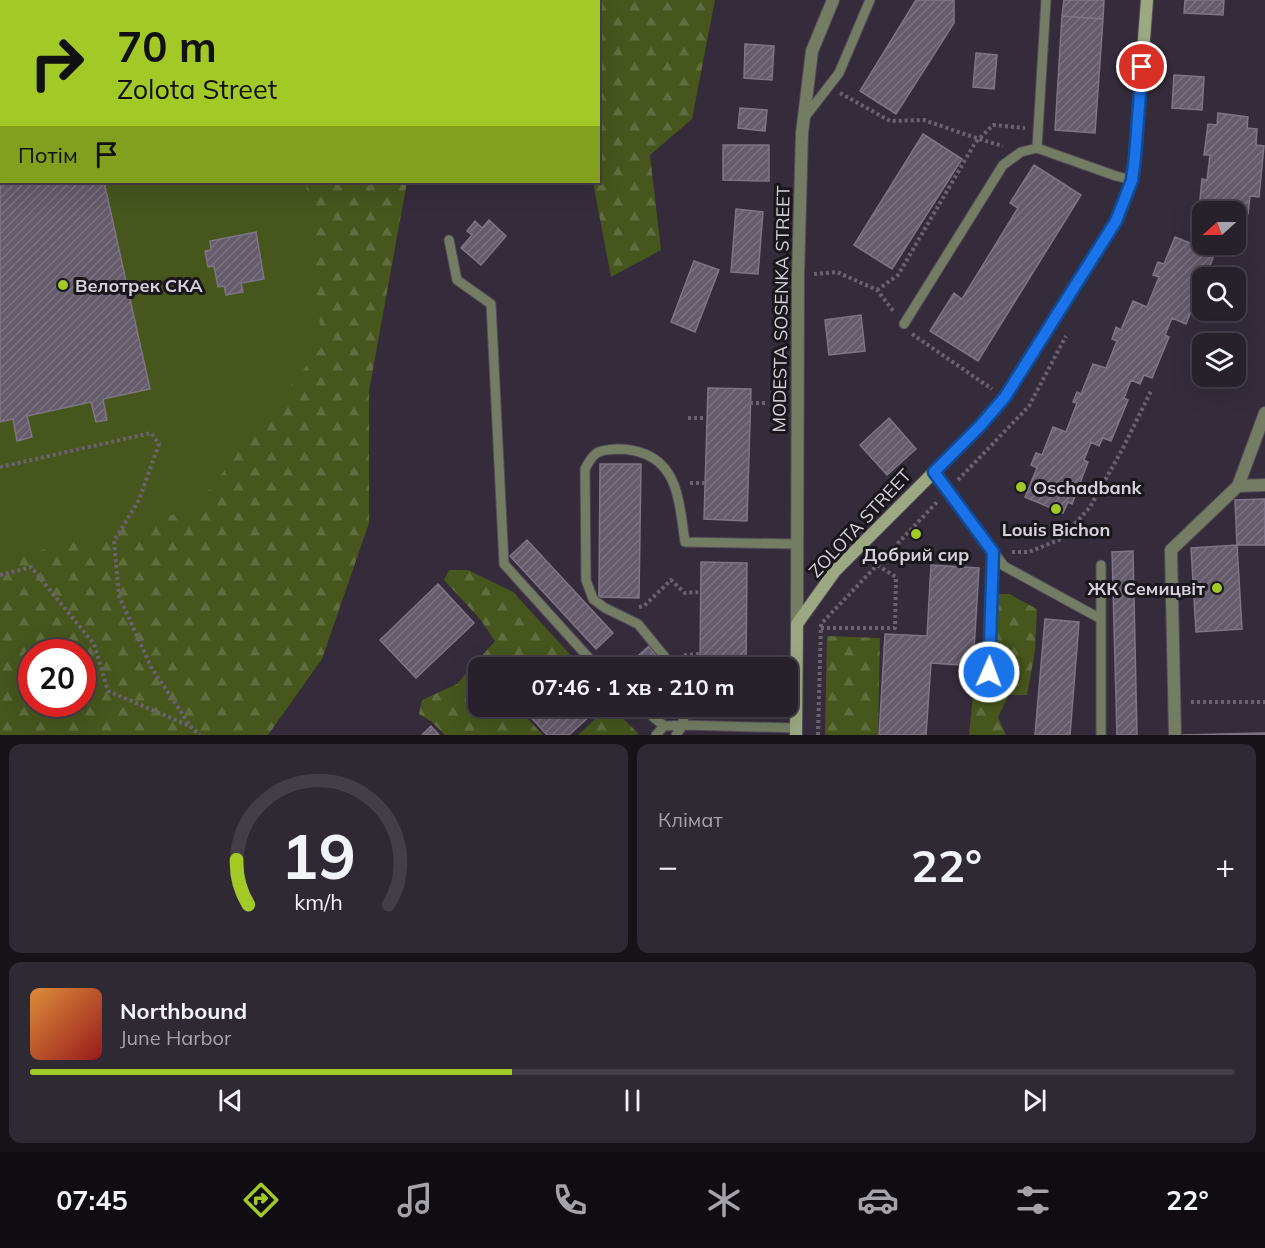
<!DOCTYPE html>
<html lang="uk">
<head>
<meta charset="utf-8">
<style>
  :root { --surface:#27212c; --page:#2f2934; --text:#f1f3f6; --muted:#a4a3a9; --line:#433e48; --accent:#a3c926 }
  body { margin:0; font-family:Mulish,sans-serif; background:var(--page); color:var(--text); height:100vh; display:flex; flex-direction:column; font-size:22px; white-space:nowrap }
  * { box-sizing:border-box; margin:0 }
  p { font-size:20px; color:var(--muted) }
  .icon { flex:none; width:33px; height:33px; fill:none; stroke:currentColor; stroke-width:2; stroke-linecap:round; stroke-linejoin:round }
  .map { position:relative; height:735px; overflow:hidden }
  .side { display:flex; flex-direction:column; gap:9px; padding:9px; background:#151218; flex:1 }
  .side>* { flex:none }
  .hud { position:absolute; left:0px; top:0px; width:600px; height:183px; box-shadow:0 6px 24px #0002,0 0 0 2px var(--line); background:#a3c926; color:#111; overflow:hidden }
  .needle { width:39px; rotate:249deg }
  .buttons { position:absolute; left:1192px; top:201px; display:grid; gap:12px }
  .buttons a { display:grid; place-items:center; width:54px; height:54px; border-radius:12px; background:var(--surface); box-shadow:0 6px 24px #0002,0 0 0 2px var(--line); font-size:30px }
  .speed { position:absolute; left:18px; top:639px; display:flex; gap:12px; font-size:30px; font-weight:700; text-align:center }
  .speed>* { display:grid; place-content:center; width:78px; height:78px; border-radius:50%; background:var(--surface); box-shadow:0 6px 24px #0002,0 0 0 2px var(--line); line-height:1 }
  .speed .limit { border:9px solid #d22; background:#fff; color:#111 }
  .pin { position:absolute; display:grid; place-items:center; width:51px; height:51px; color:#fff; margin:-26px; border:3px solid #fff; border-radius:50%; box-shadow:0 2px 6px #0007 }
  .me { position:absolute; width:66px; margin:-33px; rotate:2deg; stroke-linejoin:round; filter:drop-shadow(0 0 4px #0008) }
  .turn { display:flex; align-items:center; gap:21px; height:126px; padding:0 18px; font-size:27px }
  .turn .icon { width:78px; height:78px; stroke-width:2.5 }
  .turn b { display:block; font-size:42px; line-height:51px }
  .then { display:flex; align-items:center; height:57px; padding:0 18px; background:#0003; gap:12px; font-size:22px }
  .big { font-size:45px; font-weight:700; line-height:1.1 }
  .side .tile { flex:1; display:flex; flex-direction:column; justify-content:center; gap:9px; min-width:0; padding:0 21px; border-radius:12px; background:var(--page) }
  .side .dial { align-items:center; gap:0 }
  .dial svg { height:156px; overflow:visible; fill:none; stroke:var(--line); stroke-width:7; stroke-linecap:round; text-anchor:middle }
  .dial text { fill:var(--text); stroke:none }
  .song { display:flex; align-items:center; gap:18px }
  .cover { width:72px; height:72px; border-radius:9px; background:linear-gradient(135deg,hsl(30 70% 55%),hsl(0 70% 35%)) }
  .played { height:6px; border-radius:3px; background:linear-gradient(90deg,var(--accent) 40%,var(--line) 40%) }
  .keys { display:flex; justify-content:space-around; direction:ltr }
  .heat { display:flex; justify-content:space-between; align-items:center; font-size:33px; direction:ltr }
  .side .tiles { flex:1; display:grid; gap:9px; grid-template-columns:1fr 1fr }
  .tile:last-child { grid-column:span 2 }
  .trip { position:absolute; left:468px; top:657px; width:330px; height:60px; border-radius:12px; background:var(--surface); box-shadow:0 6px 24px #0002,0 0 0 2px var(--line); font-weight:700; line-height:60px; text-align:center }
  .dock { display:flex; height:96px; justify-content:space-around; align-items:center; background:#100d12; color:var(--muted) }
  .dock .icon { width:42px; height:42px }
  .dock .active { color:var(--accent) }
  .dock b { font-size:27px; color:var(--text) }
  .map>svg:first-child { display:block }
</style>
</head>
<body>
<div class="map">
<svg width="1265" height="735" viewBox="0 0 1265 735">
  <defs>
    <pattern id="forest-firs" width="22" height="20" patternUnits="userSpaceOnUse" patternTransform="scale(1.5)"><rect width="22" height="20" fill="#46561d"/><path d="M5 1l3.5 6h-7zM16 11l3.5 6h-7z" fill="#606d3d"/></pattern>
    <pattern id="building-hatch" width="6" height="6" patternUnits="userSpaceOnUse" patternTransform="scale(1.5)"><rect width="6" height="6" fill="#645b6b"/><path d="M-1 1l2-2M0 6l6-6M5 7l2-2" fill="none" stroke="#797280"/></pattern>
  </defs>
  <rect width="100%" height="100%" fill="#342c3a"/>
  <path fill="url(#forest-firs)" fill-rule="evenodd" d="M142,0H715L692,119L650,155L661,250L611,277L593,182H598V2H142Z
    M257,182H407L369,391V523L322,659L268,735H0V482ZM32,652H82V704H32Z
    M449,570H468L513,592L578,663L574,668H478V706L531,707L523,714L543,735H445L432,722L419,714L422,700L457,684L495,641L480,619L444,580Z
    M998,594H1009L1037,609L1035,651L1027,695H1009L998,717L1006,735H969L973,695L983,639Z
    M827,636L880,638L878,735H825Z
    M608,707H611L638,733L637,735H578Z"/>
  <path fill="#46561d" d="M0,0H289V1L2,2V182H306L322,346L194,509L0,561Z"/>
  <path fill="url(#building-hatch)" stroke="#7e7586" stroke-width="1.5" d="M0,0H64V2H2V182H104L150,389L103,399L107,420L96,422L91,402L27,416L32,437L17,441L13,419L0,422Z
    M916,0H954V23L896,114L860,91Z
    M1064,0H1104L1103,19L1062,16Z
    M1185,0H1224L1223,15L1184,13Z
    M1062,16L1103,19L1095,133L1055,130Z
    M745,44L774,46L772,80L744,78Z
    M976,53L997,55L994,89L973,87Z
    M1174,75L1204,77L1202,110L1172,108Z
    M740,108L767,110L765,131L738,128Z
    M1218,113L1248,117L1247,128L1257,129L1256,145L1264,146L1259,197L1250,196L1248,214L1240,213L1239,223L1243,224L1241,244L1236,243V212H1208L1209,210L1199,209L1202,179L1207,180L1210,155H1204L1208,124L1217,125Z
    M923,134L962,159L892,269L854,245Z
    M723,145H769V181L723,180Z
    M1034,165L1081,195L978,361L930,331L954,293L962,299L1018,208L1010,203Z
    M736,209L763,212L758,274L731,272Z
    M489,220L506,236L481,265L461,248L472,235L467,231L475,221L482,228Z
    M256,232L264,279L241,283L243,292L226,295L224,286L218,287L214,266L208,267L205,251L211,250L210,241Z
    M1175,237L1215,253L1205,278H1203V282L1186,324L1172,318L1165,335L1169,337L1152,378L1144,375L1140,384L1131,380L1124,398L1128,400L1111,441L1103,438L1099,446L1091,442L1084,460L1088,462L1072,504L1068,502L1063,513L1025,497L1037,468L1031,465L1036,453L1042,455L1053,427L1066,432L1077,403L1073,402L1077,392L1081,394L1093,364L1106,368L1117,341L1112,339L1116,327L1121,330L1133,301L1147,307L1159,277L1153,275L1158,262L1164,264Z
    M694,261L719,270L695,332L671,322Z
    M861,315L865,351L829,355L825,320Z
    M708,388L751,389L747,521L704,519Z
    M889,418L916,449L887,475L860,445Z
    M600,464H641L639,598L599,597Z
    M1265,499V545H1237L1235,500Z
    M527,540L613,633L596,649L510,556Z
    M1237,545L1242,629L1196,632L1191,548Z
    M1133,551L1137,735H1117L1112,552Z
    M701,562L747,563L746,668H700Z
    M931,565L979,568L973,666L931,663L926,735H879L885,634L927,636Z
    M438,584L474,623L416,678L380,640Z
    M1045,619L1079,622L1070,735H1035Z
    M649,646L666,668H639L633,660Z
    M536,706H601L569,735H547L528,714Z
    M431,726L439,735H422Z
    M1265,733V735H1180Z"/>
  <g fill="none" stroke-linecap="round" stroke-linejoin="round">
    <g stroke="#514a57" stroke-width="11">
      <path id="lane" d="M805,117L839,73L870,0
        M1037,148L1046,0
        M449,240L457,280L491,304L504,564L598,668
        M904,324L1003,165L1021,152L1037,148L1116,176L1132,180
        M934,472L1004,566L1101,619V735
        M1101,619V565
        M674,668L638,624L605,608L593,599L586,580L585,469C594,451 598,450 618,449C628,449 635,450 645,454C680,468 680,510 685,542L797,544
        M989,672L993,552
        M640,706L664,726
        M656,735L664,726L683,725L796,728
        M676,735L683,725L684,706"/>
    </g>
    <g stroke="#514a57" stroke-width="14">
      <path id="street" d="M1238,486L1265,413
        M797,624L798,276L802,133L812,51L833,0
        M1175,735L1171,550L1238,486L1265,485"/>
    </g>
    <g stroke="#514a57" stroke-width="14">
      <path id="secondary" d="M796,735L797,624L835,571L980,426L1005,397L1116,221L1132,180L1135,157L1147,0"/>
    </g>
    <path stroke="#6a636f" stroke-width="4" stroke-dasharray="3 3" stroke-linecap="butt" d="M840,93L890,121L924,120L979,139L1003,146
      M814,274L837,272L877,290L894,312
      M877,290L898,275L975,143L993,125L1025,128
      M912,334L992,389
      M750,403H765
      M688,418H707
      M0,467L151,433L159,444L139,500L114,541L119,596L151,667L191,727L200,735
      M958,480L1029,406L1066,336
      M690,483H705
      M1012,552H1029L1061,539L1090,507L1122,450L1151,391
      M0,575L31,567L94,644L108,691L190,726
      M639,607L644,606L671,580L685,593L701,592
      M821,628H895L896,577L877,565
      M684,655L700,654
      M1191,702H1265
      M818,735L821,624L938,501"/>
    <use href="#lane" stroke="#747d64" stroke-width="9"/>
    <use href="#street" stroke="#747d64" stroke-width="12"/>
    <use href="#secondary" stroke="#9ba881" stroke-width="12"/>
  </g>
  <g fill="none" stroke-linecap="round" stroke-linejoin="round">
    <g stroke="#114b97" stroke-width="15">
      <path id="route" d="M989,672L993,552L934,472L980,426L1005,397L1116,221L1132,180L1135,157L1142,67"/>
    </g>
    <use href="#route" stroke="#1a73e8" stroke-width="10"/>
  </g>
  <g fill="#a3c926" stroke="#19161c" stroke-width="2">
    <circle cx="63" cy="285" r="6"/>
    <circle cx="1021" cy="487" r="6"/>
    <circle cx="1056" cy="509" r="6"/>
    <circle cx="916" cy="534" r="6"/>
    <circle cx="1217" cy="588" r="6"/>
  </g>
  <g text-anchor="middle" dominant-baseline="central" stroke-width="6" stroke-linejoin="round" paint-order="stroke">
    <g font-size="18" font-weight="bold" fill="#d6d1da" stroke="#19161c" text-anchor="start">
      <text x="75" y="285">Велотрек СКА</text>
      <text x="1033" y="487">Oschadbank</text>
      <text x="1056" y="529" text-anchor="middle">Louis Bichon</text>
      <text x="916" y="554" text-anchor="middle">Добрий сир</text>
      <text x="1205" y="588" text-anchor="end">ЖК Семицвіт</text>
    </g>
    <g font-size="18" fill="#d6d1da" stroke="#19161c">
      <text transform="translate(781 309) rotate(-89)">MODESTA SOSENKA STREET</text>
      <text transform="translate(860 523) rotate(-47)">ZOLOTA STREET</text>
    </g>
  </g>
</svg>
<div class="buttons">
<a><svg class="needle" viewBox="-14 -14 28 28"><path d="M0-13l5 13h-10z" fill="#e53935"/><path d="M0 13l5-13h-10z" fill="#a4a3a9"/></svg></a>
<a><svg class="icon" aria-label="search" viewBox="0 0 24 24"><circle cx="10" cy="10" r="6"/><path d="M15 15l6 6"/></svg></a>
<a><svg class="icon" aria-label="layers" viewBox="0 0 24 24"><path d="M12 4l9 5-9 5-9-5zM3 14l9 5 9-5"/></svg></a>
</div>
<div class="speed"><div class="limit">20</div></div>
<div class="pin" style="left:1142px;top:67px;background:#d93025"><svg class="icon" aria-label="arrive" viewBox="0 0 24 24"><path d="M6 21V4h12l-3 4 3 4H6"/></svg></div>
<svg class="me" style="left:989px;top:672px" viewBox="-20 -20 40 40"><circle r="17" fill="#1a73e8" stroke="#fff" stroke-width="3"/><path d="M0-11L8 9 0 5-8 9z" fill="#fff"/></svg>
<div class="trip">07:46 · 1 хв · 210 m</div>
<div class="hud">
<div class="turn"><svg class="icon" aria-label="right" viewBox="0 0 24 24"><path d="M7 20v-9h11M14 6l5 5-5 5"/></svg><div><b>70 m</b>Zolota Street</div></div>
<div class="then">Потім<svg class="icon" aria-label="arrive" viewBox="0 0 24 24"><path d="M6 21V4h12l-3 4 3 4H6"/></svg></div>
</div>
</div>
<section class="side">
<div class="tiles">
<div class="tile dial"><svg viewBox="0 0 100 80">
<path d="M14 69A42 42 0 1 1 86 69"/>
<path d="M14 69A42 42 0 0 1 8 46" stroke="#a3c926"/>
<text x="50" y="56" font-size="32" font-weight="700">19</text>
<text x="50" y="72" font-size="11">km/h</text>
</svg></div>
<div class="tile"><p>Клімат</p>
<div class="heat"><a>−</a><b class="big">22°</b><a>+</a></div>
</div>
<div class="tile">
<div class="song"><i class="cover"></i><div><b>Northbound</b><p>June Harbor</p></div></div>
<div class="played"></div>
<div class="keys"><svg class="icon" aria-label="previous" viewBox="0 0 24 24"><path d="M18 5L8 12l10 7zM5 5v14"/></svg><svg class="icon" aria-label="pause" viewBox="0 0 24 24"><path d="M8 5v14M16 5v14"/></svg><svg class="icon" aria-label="next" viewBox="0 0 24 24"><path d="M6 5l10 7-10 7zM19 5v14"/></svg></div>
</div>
</div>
</section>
<nav class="dock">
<b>07:45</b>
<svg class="icon active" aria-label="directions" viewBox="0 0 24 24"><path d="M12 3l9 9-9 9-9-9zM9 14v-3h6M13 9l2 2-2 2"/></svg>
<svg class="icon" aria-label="music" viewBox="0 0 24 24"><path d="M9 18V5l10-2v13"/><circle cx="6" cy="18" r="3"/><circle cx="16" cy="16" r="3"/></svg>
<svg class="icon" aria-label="phone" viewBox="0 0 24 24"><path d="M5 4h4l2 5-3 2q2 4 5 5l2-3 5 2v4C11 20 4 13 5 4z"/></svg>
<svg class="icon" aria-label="climate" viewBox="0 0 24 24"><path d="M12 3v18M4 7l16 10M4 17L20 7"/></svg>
<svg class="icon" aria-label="car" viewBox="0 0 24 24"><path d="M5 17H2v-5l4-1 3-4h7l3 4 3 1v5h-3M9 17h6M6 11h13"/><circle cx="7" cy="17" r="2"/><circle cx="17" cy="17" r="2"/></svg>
<svg class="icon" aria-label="filters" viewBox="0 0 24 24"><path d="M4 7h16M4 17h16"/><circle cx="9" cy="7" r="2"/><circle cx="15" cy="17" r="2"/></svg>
<b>22°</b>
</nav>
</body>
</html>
